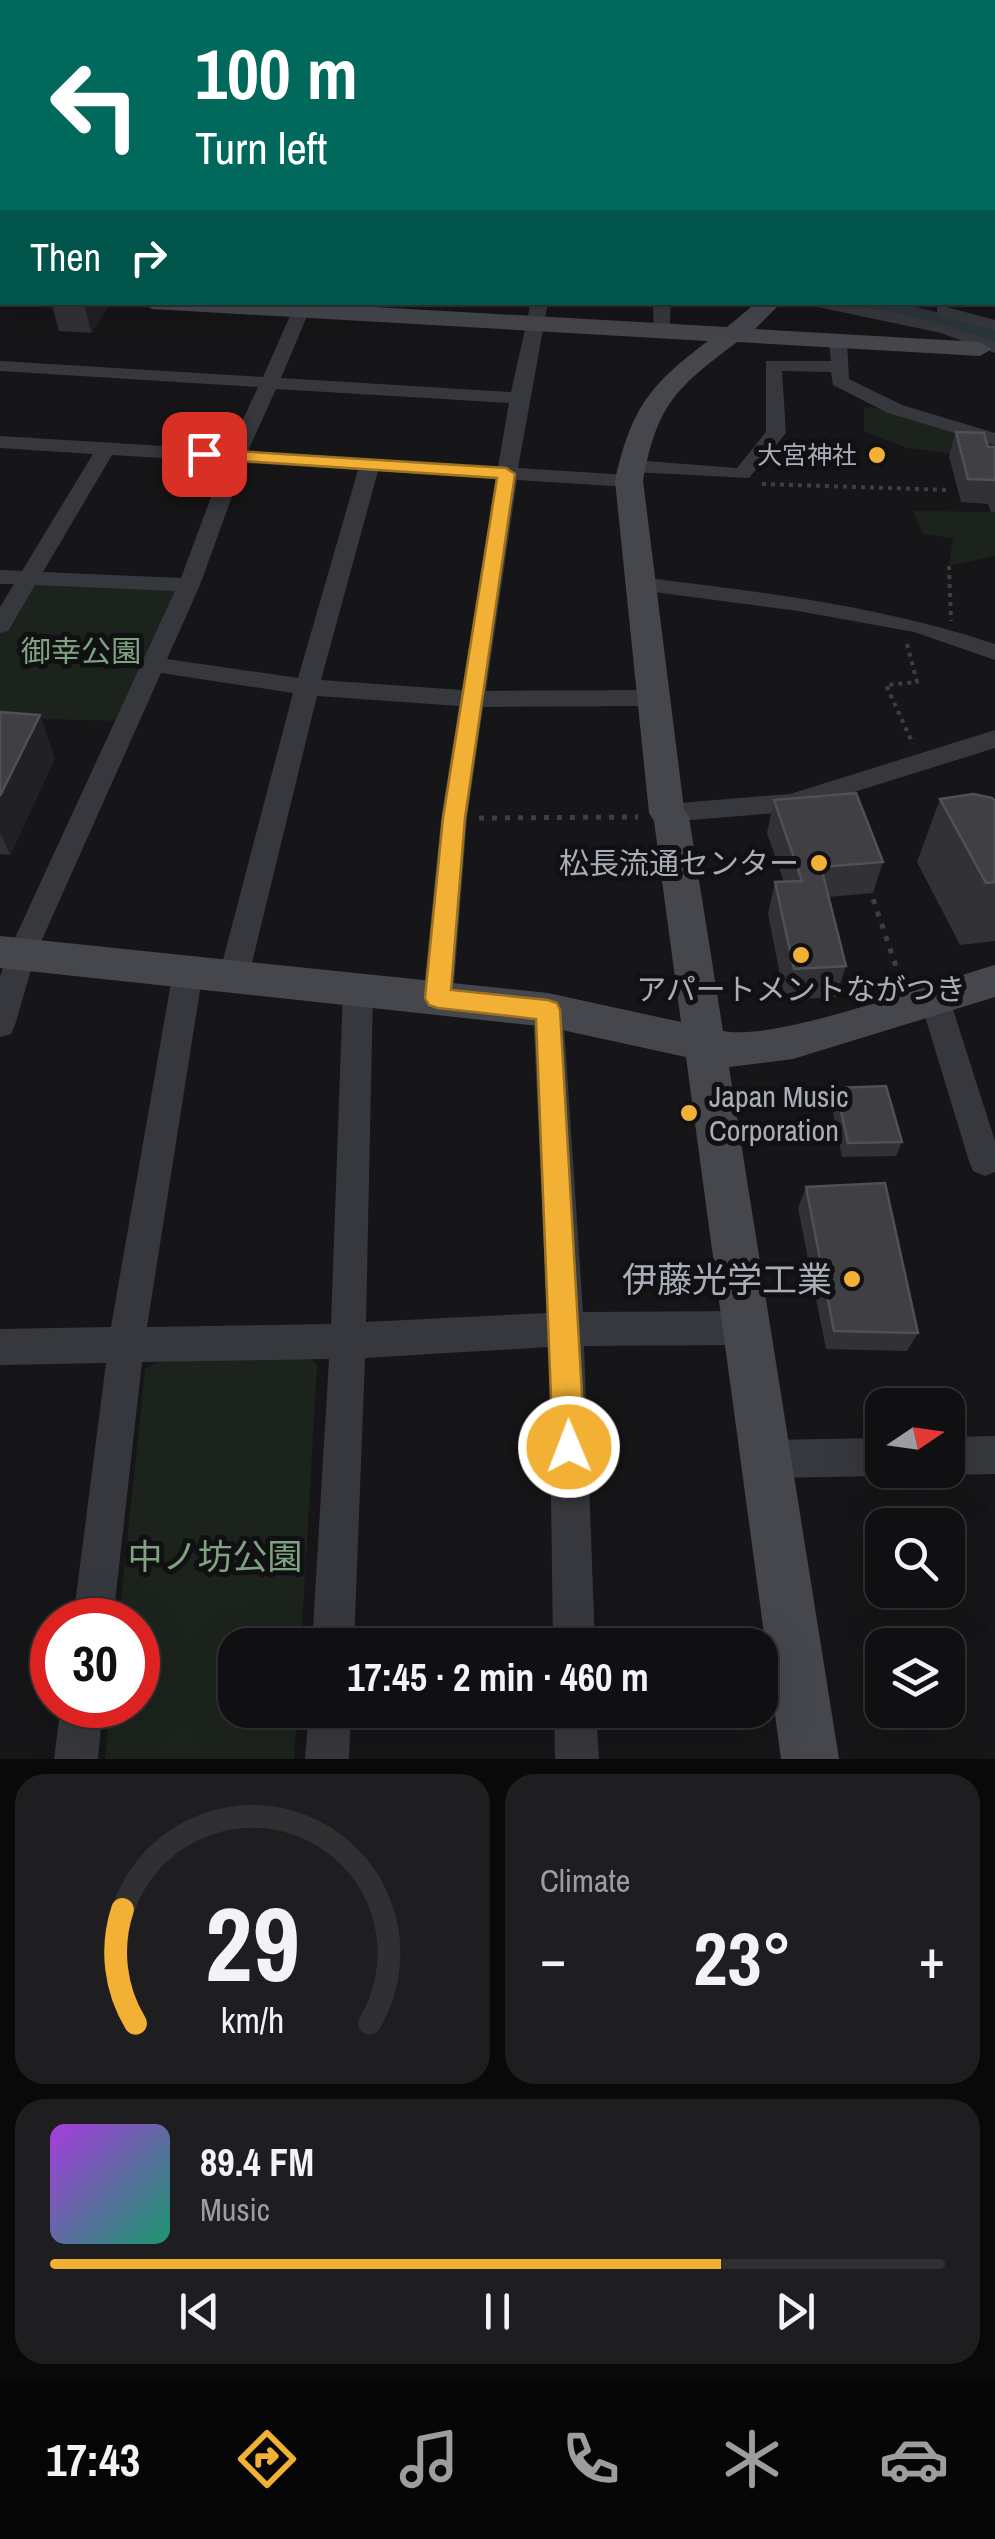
<!DOCTYPE html>
<html lang="en">
<head>
<meta charset="utf-8">
<style>
  :root { --surface:#101012; --page:#1e1e20; --text:#f1f3f6; --muted:#9c9d9f; --line:#303032; --accent:#f2b134 }
  body { margin:0; font-family:"Archivo Narrow","Noto Sans JP",sans-serif; background:var(--page); color:var(--text); height:100vh; display:flex; flex-direction:column; font-size:38px; white-space:nowrap }
  * { box-sizing:border-box; margin:0 }
  p { font-size:32px; color:var(--muted) }
  .icon { flex:none; width:55px; height:55px; fill:none; stroke:currentColor; stroke-width:2; stroke-linecap:round; stroke-linejoin:round }
  .map { position:relative; height:1759px; overflow:hidden }
  .details { display:flex; flex-direction:column; gap:15px; padding:15px; background:#09090a; flex:1 }
  .details>* { flex:none }
  .hud { position:absolute; left:0px; top:0px; width:995px; height:305px; box-shadow:0 10px 40px #0002,0 0 0 2px var(--line); background:#00695c; color:#fff; overflow:hidden }
  .needle { width:65px; rotate:77deg }
  .buttons { position:absolute; left:865px; top:1388px; display:grid; gap:20px }
  .buttons a { display:grid; place-items:center; width:100px; height:100px; border-radius:20px; background:var(--surface); box-shadow:0 10px 40px #0002,0 0 0 2px var(--line); font-size:50px }
  .speed { position:absolute; left:30px; top:1598px; display:flex; gap:20px; font-size:50px; font-weight:700; text-align:center }
  .speed>* { display:grid; place-content:center; width:130px; height:130px; border-radius:50%; background:var(--surface); box-shadow:0 10px 40px #0002,0 0 0 2px var(--line); line-height:1 }
  .speed .limit { border:15px solid #d22; background:#fff; color:#111 }
  .pin { position:absolute; display:grid; place-items:center; width:85px; height:85px; color:#fff; margin:-42px; border-radius:20px; box-shadow:0 5px 15px #0006 }
  .me { position:absolute; width:110px; margin:-55px; rotate:359deg; stroke-linejoin:round; filter:drop-shadow(0 0 8px #0008) }
  .turn { display:flex; align-items:center; gap:35px; height:210px; padding:0 30px; font-size:45px }
  .turn .icon { width:130px; height:130px; stroke-width:2.5 }
  .turn b { display:block; font-size:70px; line-height:85px }
  .then { display:flex; align-items:center; height:95px; padding:0 30px; background:#0003; gap:20px; font-size:38px }
  .big { font-size:75px; font-weight:800; line-height:1.1 }
  .details .tile { flex:1; display:flex; flex-direction:column; justify-content:center; gap:15px; min-width:0; padding:0 35px; border-radius:30px; background:var(--page) }
  .details .dial { align-items:center; gap:0 }
  .dial svg { height:260px; overflow:visible; fill:none; stroke:var(--line); stroke-width:7; stroke-linecap:round; text-anchor:middle }
  .dial text { fill:var(--text); stroke:none }
  .song { display:flex; align-items:center; gap:30px }
  .cover { width:120px; height:120px; border-radius:15px; background:linear-gradient(135deg,hsl(280 70% 55%),hsl(160 70% 35%)) }
  .played { height:10px; border-radius:5px; background:linear-gradient(90deg,var(--accent) 75%,var(--line) 75%) }
  .keys { display:flex; justify-content:space-around; direction:ltr }
  .heat { display:flex; justify-content:space-between; align-items:center; font-size:55px; direction:ltr }
  .details .tiles { flex:1; display:grid; gap:15px; grid-template-columns:1fr 1fr }
  .tile:last-child { grid-column:span 2 }
  .trip { position:absolute; left:218px; top:1628px; width:560px; height:100px; border-radius:30px; background:var(--surface); box-shadow:0 10px 40px #0002,0 0 0 2px var(--line); font-weight:800; line-height:100px; text-align:center }
  .tabs { display:flex; height:160px; justify-content:space-around; align-items:center; background:#060607; color:var(--muted) }
  .tabs .icon { width:70px; height:70px }
  .tabs .current { color:var(--accent) }
  .tabs b { font-size:45px; color:var(--text) }
  .map>svg:first-child { display:block }
</style>
</head>
<body>
<div class="map">
<svg width="995" height="1759" viewBox="0 0 995 1759">
  <rect width="100%" height="100%" fill="#161618"/>
  <path fill="#1c231d" d="M864,407L895,409L995,439V480L977,457L907,448L864,431Z
    M913,511L995,512V556L949,566L953,538L923,534Z
    M28,579L189,585L126,721L0,718V626Z
    M307,1356L317,1365L301,1645H235V1710H297L294,1759H105L110,1705H138V1620H119L145,1369L160,1361Z"/>
  <g fill="none" stroke-linecap="round" stroke-linejoin="round">
    <path fill="#2c353c" fill-rule="evenodd" d="M0,99H2V113H0Z
      M845,302H897L995,327V345L849,308Z"/>
    <path stroke="#3d3f44" stroke-width="4" stroke-dasharray="4 5" stroke-linecap="butt" d="M762,484L949,490
      M949,566L951,621
      M907,644L917,682L886,685L913,744"/>
    <path stroke="#3d3f44" stroke-width="5" stroke-dasharray="5 8" stroke-linecap="butt" d="M479,818L638,817
      M869,887L901,981"/>
    <path fill="#37383d" fill-rule="evenodd" d="M686,0H705L706,2H688Z
      M0,11L2,12V18L0,19Z
      M992,31H995V39H992Z
      M2,57V66L0,67V58Z
      M0,98H2V106H0Z
      M992,109H995V117H992Z
      M0,136H2V145H0Z
      M992,216H995V226H992Z
      M0,228H2V238H0Z
      M296,302H313L281,378L511,392L531,302H548L518,468L629,475L639,481L629,487L517,480L486,691L652,690L664,698L652,706L483,707L467,819L453,998L448,1007L438,1010L428,1007L423,998L441,819L459,706L317,696L249,975L244,983L234,987L224,983L219,975L293,693L161,673L36,953L15,1025L11,1034L0,1037V977L8,953L175,591L35,585L8,631L0,633V607L14,584H0V570L22,571L93,454L0,448V436L229,450L258,387L0,371V361L263,377ZM276,389L509,403L498,467L248,451ZM112,455L224,462L181,578L43,572ZM244,463L358,470L298,678L167,659L200,585ZM378,471L496,479L462,690L321,680Z
      M653,302H671L669,337H657L654,333Z
      M794,302C862,302 931,318 995,342V353L941,333Z
      M943,306L995,320V330L937,315V307Z
      M838,338L847,343L849,379L902,405L995,433V445L888,413L833,385L831,372L782,371L786,433L749,478L633,472L623,466L633,460L737,468L766,432V361H831L829,343Z
      M639,577C760,592 879,605 995,644V660L914,632L798,611L631,589L628,584L631,579Z
      M995,730V748L790,812L667,822L658,820L654,813L658,806L667,804L790,794Z
      M188,959L198,963L203,971L147,1327L331,1324L343,990L348,982L358,978L368,982L373,990L366,1322L547,1313L533,1010L537,1001L548,998L559,1001L563,1010L583,1312L746,1311L759,1316L764,1328L759,1340L746,1345L584,1346L595,1645H553L549,1347L365,1358L354,1645H312L329,1359L142,1362L113,1620H73L106,1363L0,1365V1329L111,1327L173,971L178,963Z
      M935,988L945,991L950,1000L995,1141V1172L985,1176L973,1171L969,1161L920,1000L925,991Z
      M995,1436V1474L948,1475L936,1470H948V1437Z
      M882,1438V1470H896L882,1476L767,1478L754,1472L748,1459L754,1446L767,1440Z
      M61,1705H103L98,1759H54Z
      M309,1710H351L349,1759H305Z
      M554,1710H596L599,1759H555Z"/>
    <path fill="#45474d" fill-rule="evenodd" d="M2,261V276L0,277V262Z
      M141,302H286L727,327L757,302H782L755,329L980,342L992,349L980,356L737,342C676,388 657,404 643,481L684,809L689,817L723,1031C776,1042 936,982 995,965V997L793,1059L729,1067L839,1759H781L686,1057L548,1027L0,968V936L548,993L681,1022L654,821L649,813L615,481C631,409 649,385 708,341L152,309Z"/>
    <path fill="#63666e" fill-rule="evenodd" d="M226,0H249L250,2H228Z
      M992,265L995,266V284L992,283Z"/>
  </g>
  <path fill="#323236" d="M51,302H107L108,307L91,333L59,331Z
    M956,432L988,447H995V512H991L988,504L961,502L949,456Z
    M0,712L55,758L10,855L0,854Z
    M940,799L995,801V941L960,945L917,862Z
    M774,800L883,862L873,893L828,897L846,966L836,997L785,1000L768,914L775,882H784L767,833Z
    M836,1088L902,1142L896,1156L842,1157L831,1103Z
    M806,1187L918,1333L907,1351L826,1349L798,1208Z"/>
  <path fill="#212124" d="M84,302H107L108,307L91,333Z
    M40,715L55,758L10,855L0,832V796Z"/>
  <path fill="#3f3f44" stroke="#4f5156" stroke-width="2.5" d="M956,432L984,433L988,447H995V480L968,479Z
    M0,712L40,715L0,796Z
    M856,793L883,862L821,867L846,966L794,969L775,882L802,881L774,800Z
    M973,794L992,798L995,801V882L986,883L940,799Z
    M886,1086L902,1142L848,1143L836,1088Z
    M885,1183L918,1333L834,1331L806,1187Z"/>
  <path fill="#f2b134" stroke="#9d7322" stroke-width="2.5" d="M204,449L506,468L515,474L465,818L451,990L548,1000L557,1003L560,1010L585,1447L580,1458L569,1463L558,1458L553,1447L536,1019L438,1008L429,1005L425,998L443,818L497,478L198,458V451Z"/>
  <g fill="#f2b134" stroke="#111113" stroke-width="4">
    <circle cx="877" cy="455" r="10"/>
    <circle cx="819" cy="863" r="10"/>
    <circle cx="801" cy="955" r="10"/>
    <circle cx="689" cy="1113" r="10"/>
    <circle cx="852" cy="1279" r="10"/>
  </g>
  <g text-anchor="middle" dominant-baseline="central" stroke-width="10" stroke-linejoin="round" paint-order="stroke">
    <g font-size="25" fill="#a8adb8" stroke="#111113" text-anchor="end">
      <text x="857" y="455">大宮神社</text>
    </g>
    <g font-size="30" fill="#7fa381" stroke="#111113">
      <text x="81" y="651">御幸公園</text>
    </g>
    <g font-size="30" fill="#a8adb8" stroke="#111113" text-anchor="end">
      <text x="799" y="863">松長流通センター</text>
      <text x="801" y="989" text-anchor="middle">アパートメントながつき</text>
      <text x="709" y="1096" text-anchor="start">Japan Music<tspan x="709" dy="34">Corporation</tspan></text>
    </g>
    <g font-size="35" fill="#a8adb8" stroke="#111113" text-anchor="end">
      <text x="832" y="1279">伊藤光学工業</text>
    </g>
    <g font-size="35" fill="#7fa381" stroke="#111113">
      <text x="215" y="1556">中ノ坊公園</text>
    </g>
  </g>
</svg>
<div class="buttons">
<a><svg class="needle" viewBox="-14 -14 28 28"><path d="M0-13l5 13h-10z" fill="#e53935"/><path d="M0 13l5-13h-10z" fill="#9c9d9f"/></svg></a>
<a><svg class="icon" aria-label="search" viewBox="0 0 24 24"><circle cx="10" cy="10" r="6"/><path d="M15 15l6 6"/></svg></a>
<a><svg class="icon" aria-label="layers" viewBox="0 0 24 24"><path d="M12 4l9 5-9 5-9-5zM3 14l9 5 9-5"/></svg></a>
</div>
<div class="speed"><div class="limit">30</div></div>
<div class="pin" style="left:204px;top:454px;background:#d93025"><svg class="icon" aria-label="arrive" viewBox="0 0 24 24"><path d="M6 21V4h12l-3 4 3 4H6"/></svg></div>
<svg class="me" style="left:569px;top:1447px" viewBox="-20 -20 40 40"><circle r="17" fill="#f2b134" stroke="#fff" stroke-width="3"/><path d="M0-11L8 9 0 5-8 9z" fill="#fff"/></svg>
<div class="trip">17:45 · 2 min · 460 m</div>
<div class="hud">
<div class="turn"><svg class="icon" aria-label="left" viewBox="0 0 24 24"><path d="M17 20v-9H6M10 6l-5 5 5 5"/></svg><div><b>100 m</b>Turn left</div></div>
<div class="then">Then<svg class="icon" aria-label="right" viewBox="0 0 24 24"><path d="M7 20v-9h11M14 6l5 5-5 5"/></svg></div>
</div>
</div>
<section class="details">
<div class="tiles">
<div class="tile dial"><svg viewBox="0 0 100 80">
<path d="M14 69A42 42 0 1 1 86 69"/>
<path d="M14 69A42 42 0 0 1 10 34" stroke="#f2b134"/>
<text x="50" y="56" font-size="32" font-weight="700">29</text>
<text x="50" y="72" font-size="11">km/h</text>
</svg></div>
<div class="tile"><p>Climate</p>
<div class="heat"><a>−</a><b class="big">23°</b><a>+</a></div>
</div>
<div class="tile">
<div class="song"><i class="cover"></i><div><b>89.4 FM</b><p>Music</p></div></div>
<div class="played"></div>
<div class="keys"><svg class="icon" aria-label="previous" viewBox="0 0 24 24"><path d="M18 5L8 12l10 7zM5 5v14"/></svg><svg class="icon" aria-label="pause" viewBox="0 0 24 24"><path d="M8 5v14M16 5v14"/></svg><svg class="icon" aria-label="next" viewBox="0 0 24 24"><path d="M6 5l10 7-10 7zM19 5v14"/></svg></div>
</div>
</div>
</section>
<nav class="tabs">
<b>17:43</b>
<svg class="icon current" aria-label="directions" viewBox="0 0 24 24"><path d="M12 3l9 9-9 9-9-9zM9 14v-3h6M13 9l2 2-2 2"/></svg>
<svg class="icon" aria-label="music" viewBox="0 0 24 24"><path d="M9 18V5l10-2v13"/><circle cx="6" cy="18" r="3"/><circle cx="16" cy="16" r="3"/></svg>
<svg class="icon" aria-label="phone" viewBox="0 0 24 24"><path d="M5 4h4l2 5-3 2q2 4 5 5l2-3 5 2v4C11 20 4 13 5 4z"/></svg>
<svg class="icon" aria-label="climate" viewBox="0 0 24 24"><path d="M12 3v18M4 7l16 10M4 17L20 7"/></svg>
<svg class="icon" aria-label="car" viewBox="0 0 24 24"><path d="M5 17H2v-5l4-1 3-4h7l3 4 3 1v5h-3M9 17h6M6 11h13"/><circle cx="7" cy="17" r="2"/><circle cx="17" cy="17" r="2"/></svg>
</nav>
</body>
</html>
